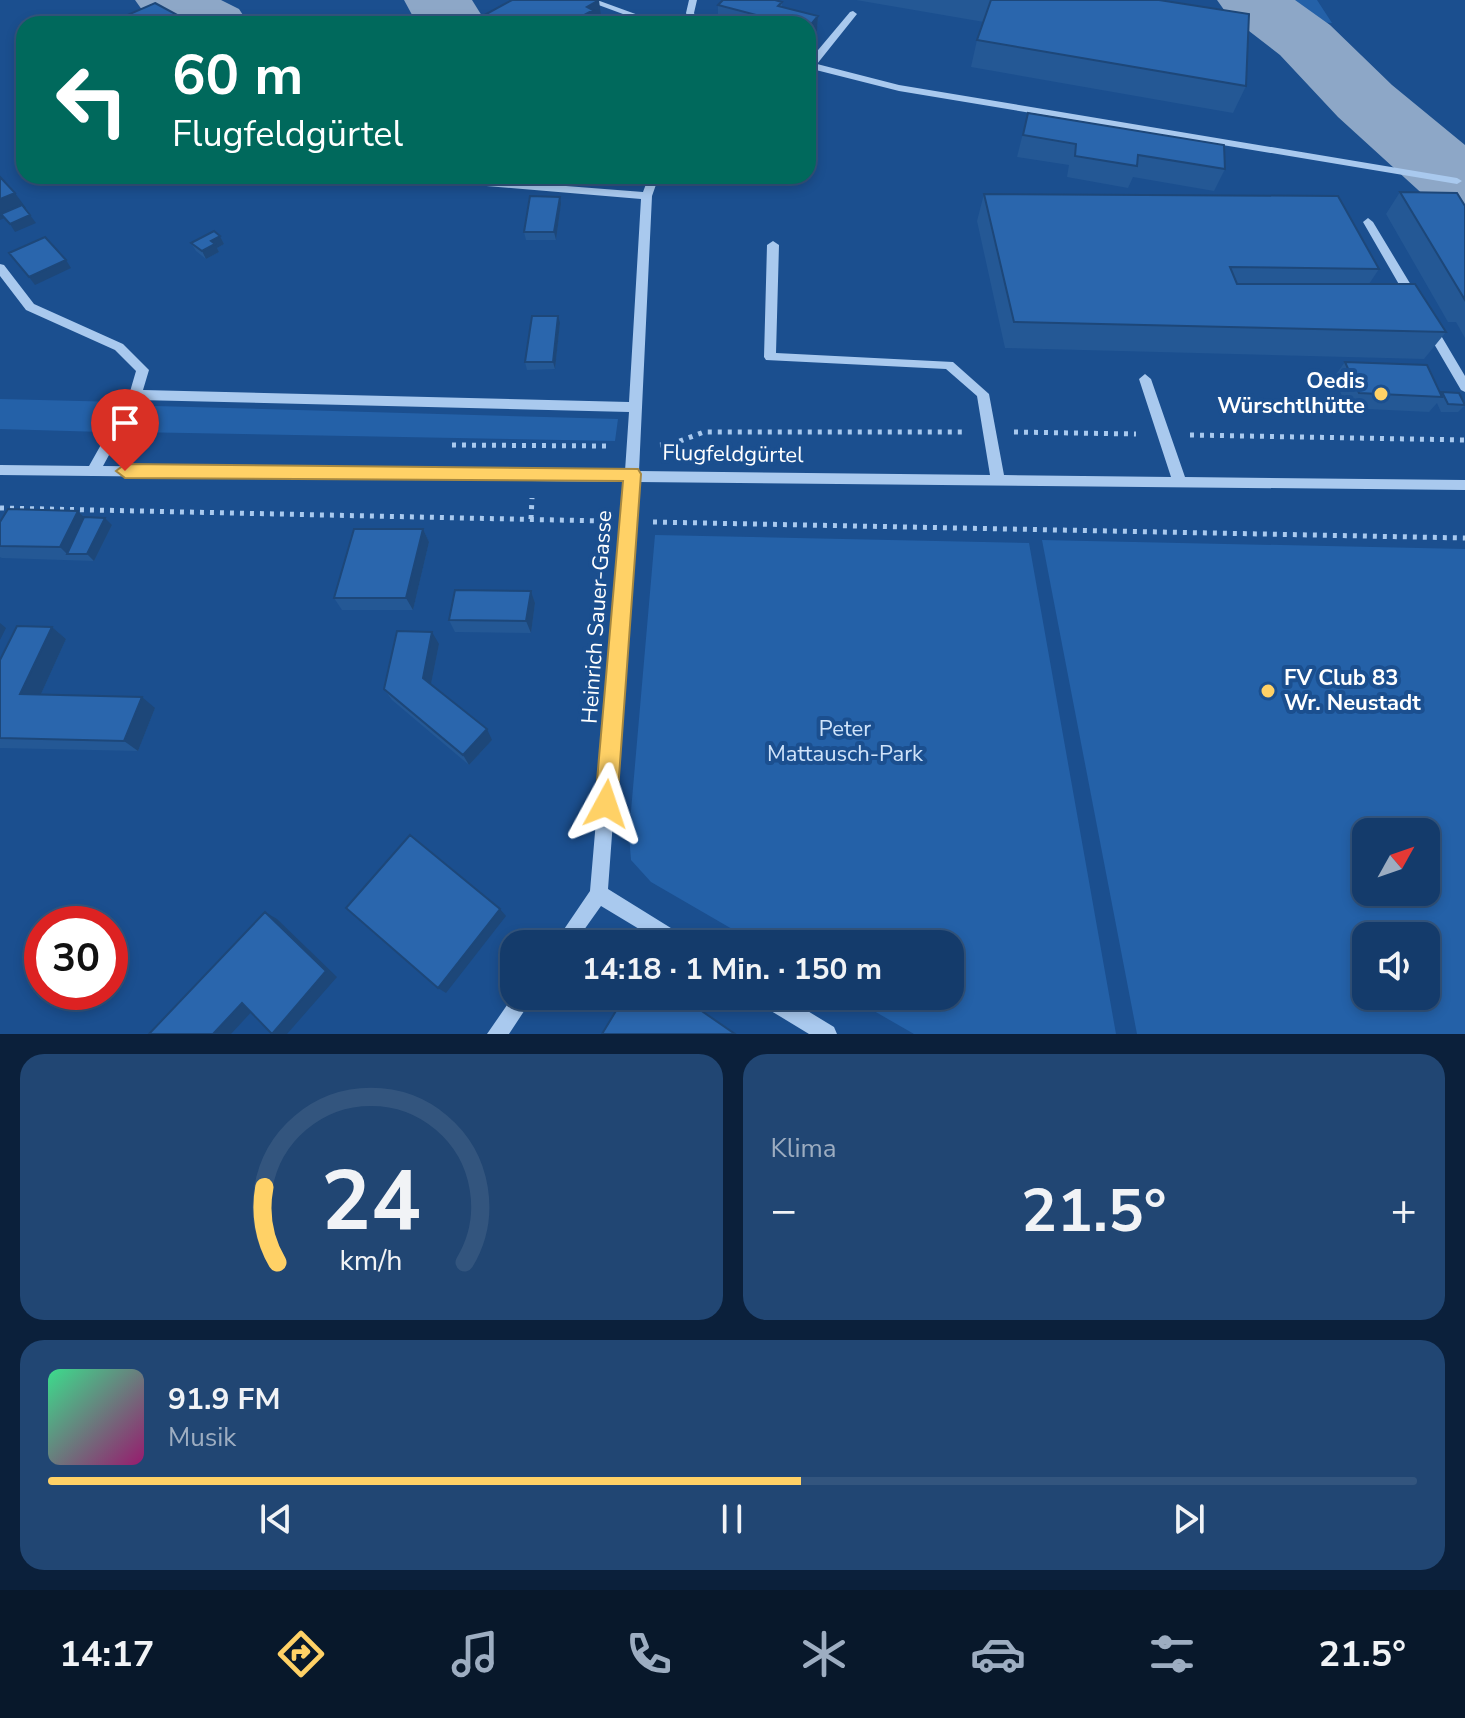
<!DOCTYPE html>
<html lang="de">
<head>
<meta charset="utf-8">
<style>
  :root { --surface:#143b6b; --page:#214673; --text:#f1f3f6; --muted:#9dadc1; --line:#33557e; --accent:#ffd166 }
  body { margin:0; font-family:"Nunito Sans",sans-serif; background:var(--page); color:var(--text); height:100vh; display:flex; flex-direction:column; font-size:30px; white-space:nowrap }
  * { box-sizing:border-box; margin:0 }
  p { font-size:26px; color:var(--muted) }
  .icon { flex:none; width:44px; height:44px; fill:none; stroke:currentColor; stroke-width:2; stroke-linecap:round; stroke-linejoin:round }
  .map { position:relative; height:1034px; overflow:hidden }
  .panel { display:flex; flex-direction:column; gap:20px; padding:20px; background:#0b203b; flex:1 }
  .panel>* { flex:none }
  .banner { position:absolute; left:16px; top:16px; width:800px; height:168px; border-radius:24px; box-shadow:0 4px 12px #0003,0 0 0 2px var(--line); background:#00695c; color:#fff; overflow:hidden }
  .needle { width:52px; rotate:50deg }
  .tools { position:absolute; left:1352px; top:818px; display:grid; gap:16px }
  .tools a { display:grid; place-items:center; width:88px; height:88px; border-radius:16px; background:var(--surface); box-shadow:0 4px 12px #0003,0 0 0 2px var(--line); font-size:40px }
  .speed { position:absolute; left:24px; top:906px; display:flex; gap:16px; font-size:40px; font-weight:700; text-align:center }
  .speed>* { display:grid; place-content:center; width:104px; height:104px; border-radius:50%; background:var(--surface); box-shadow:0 4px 12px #0003,0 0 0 2px var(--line); line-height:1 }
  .speed .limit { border:12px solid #d22; background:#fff; color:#111 }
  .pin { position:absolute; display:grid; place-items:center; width:68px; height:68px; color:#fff; margin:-82px -34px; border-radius:50% 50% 50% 0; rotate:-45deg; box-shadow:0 0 8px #0007 }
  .pin .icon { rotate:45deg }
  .me { position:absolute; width:88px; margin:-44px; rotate:5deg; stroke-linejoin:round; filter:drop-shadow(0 0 6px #0008) }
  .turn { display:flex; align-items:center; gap:28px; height:168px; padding:0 24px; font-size:36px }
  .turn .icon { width:104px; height:104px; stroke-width:2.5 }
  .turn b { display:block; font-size:56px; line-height:68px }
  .big { font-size:60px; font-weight:700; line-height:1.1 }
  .panel .card { flex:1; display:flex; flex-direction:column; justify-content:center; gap:12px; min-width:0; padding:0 28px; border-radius:24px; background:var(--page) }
  .panel .dial { align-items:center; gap:0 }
  .dial svg { height:208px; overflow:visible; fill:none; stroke:var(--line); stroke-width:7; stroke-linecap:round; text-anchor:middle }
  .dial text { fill:var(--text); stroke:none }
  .song { display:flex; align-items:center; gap:24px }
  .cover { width:96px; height:96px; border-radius:12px; background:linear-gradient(135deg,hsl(150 70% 55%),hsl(320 70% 35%)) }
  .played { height:8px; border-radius:4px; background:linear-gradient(90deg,var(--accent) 55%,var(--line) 55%) }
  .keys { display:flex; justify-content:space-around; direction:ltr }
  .heat { display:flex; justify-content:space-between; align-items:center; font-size:44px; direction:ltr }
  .panel .tiles { flex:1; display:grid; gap:20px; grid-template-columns:1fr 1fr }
  .card:last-child { grid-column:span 2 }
  .trip { position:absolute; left:500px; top:930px; width:464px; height:80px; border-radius:24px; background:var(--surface); box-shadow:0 4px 12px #0003,0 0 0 2px var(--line); font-weight:700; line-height:80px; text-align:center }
  .dock { display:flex; height:128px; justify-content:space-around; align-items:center; background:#08182b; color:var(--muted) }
  .dock .icon { width:56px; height:56px }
  .dock .selected { color:var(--accent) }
  .dock b { font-size:36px; color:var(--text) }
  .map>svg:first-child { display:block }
</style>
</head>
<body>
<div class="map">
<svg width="1465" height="1034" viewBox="0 0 1465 1034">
  <rect width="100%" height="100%" fill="#1b4f8f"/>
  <path fill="#2461a8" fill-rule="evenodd" d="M1263,0H1317L1332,23L1288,20Z
    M0,399L120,402L103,432L0,429Z
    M155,406L618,419L615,441L132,432Z
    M655,535L1029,543L1116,1034H914L848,996H950V944H758L651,882L631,860L629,834Z
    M1042,540L1465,549V1034H1137ZM1426,832V892H1366V832ZM1426,936V996H1366V936Z"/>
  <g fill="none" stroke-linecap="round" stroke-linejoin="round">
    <path fill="#8da7c7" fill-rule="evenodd" d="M135,0H221L239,9L249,24H162L145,14Z
      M404,0H472L487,24H417Z
      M1217,0H1295L1330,25L1392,85L1465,145V205L1457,207L1428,199L1338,117L1280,55L1227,14Z"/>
    <path stroke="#a9c9ee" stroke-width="5" stroke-dasharray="4 6" stroke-linecap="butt" d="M1014,432L1136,434
      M1190,435L1465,440
      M452,445L606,446
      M660,445L672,444L704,432H964
      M0,508L603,521
      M531,519L532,498
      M653,522L1465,538"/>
    <path fill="#a9c9ee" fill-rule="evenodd" d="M585,0H597L663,24H650Z
      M689,0H697L694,13L698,24H690L686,13Z
      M853,11L857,14L817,64L899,85L1457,178L1462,181L1457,184L899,91L808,68V62L850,12Z
      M436,176L643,192L649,176H659L652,196L639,471L990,475L977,396L946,369L766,360L764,357L767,245L773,241L779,245L776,353L953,362L989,394L1004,475L1171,477L1139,379L1145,374L1151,379L1185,477L1465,480V490L638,482L608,889L687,938L690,944H664L601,906L574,944H554L590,891L625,482L0,475V465L89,466L129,395L136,371L115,350L26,310L0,276V264L4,265L34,304L123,344L149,370L143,390L629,402L641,199L463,184ZM139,400L629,412L625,471L103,466Z
      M1368,218L1373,222L1420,300L1418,303L1414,304L1408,300L1363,222Z
      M1429,321L1433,322L1465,376V392L1461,390L1423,325Z
      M514,995L534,996L509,1034H487Z
      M756,996H783L834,1027L837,1034H809L758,1003Z"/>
  </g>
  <path fill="#245895" d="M723,0H775L782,2V7L818,16L817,31L808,42V24H733L718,20V5Z
    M856,0H1159L1246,86L1233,113L971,67L977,40L984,22Z
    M1028,113L1225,169L1214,191L1133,177L1128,188L1067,177L1069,165L1017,157Z
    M1400,192L1465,206V338L1456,322H1448L1386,214Z
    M984,194L1379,269L1369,284L1446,332L1424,359L1005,348L977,221Z
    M561,204L556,240H526L524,232Z
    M220,236L224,244L217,248L219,252L206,259L196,251L191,243Z
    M560,323L555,369L527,370L525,362Z
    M1345,362L1440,394L1442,392L1465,405L1458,412H1441L1437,403L1429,412L1347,408L1334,377Z
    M78,511L84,517L112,525L94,561L2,558L0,557V522Z
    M423,529L429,542L413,610H342L334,598Z
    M531,591L535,603L531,633L455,632L449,620Z
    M52,627L66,639L41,694L155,708L138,751L0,748V660Z
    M439,644L431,684L492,740L469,765L392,700L384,689Z"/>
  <path fill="#1d4779" d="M599,0L602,24H578L577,19L587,7Z
    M818,16L817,31L808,42V28Z
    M15,193L26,208L0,220V199Z
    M560,197L561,204L556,240L554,232Z
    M30,215L36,223L15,232L10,224Z
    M220,236L224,244L217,248L219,252L206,259L202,251L211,241Z
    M66,260L71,268L35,285L29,277Z
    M558,316L560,323L555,369L553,362Z
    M78,511L91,524L67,554L60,547Z
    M105,518L112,525L94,561L87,554Z
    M423,529L429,542L413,610L406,598Z
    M531,591L535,603L531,633L526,621Z
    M0,623L6,628L0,640Z
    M52,627L66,639L36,705L20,694Z
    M432,632L439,644L430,689L423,678Z
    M142,697L155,708L138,751L124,741Z
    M487,729L492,740L469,765L463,755Z
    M500,909L506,916L446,993L438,988Z
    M265,912L277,919L337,977L287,1034H272Z
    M242,1003L255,1008L231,1034H213Z"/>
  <path fill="#2a66ad" stroke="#1d4779" stroke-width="2" d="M512,0H599L587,7L593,10L577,19L588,24H468Z
    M723,0H775L782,2L778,6L818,16L808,28V24H791L718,5Z
    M991,0H1159L1249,14L1246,86L977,40Z
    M155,3L190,22L195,20L203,24H111L109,23Z
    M1028,113L1224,145L1225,169L1138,155L1137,166L1075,156L1076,144L1023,135Z
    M0,177L15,193L0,199Z
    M1400,192L1457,193L1465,206V300Z
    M984,194L1338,196L1379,269L1230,267L1237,284H1415L1446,332L1014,322Z
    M530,196L560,197L554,232H524Z
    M22,205L30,215L10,224L1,214Z
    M214,231L220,236L211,241L215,244L202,251L191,243Z
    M45,237L66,260L29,277L9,253Z
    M532,316H558L553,362H525Z
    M1345,362L1427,365L1442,397L1359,393Z
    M1442,392L1459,393L1465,405L1448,404Z
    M8,509L78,511L60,547L0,546V522Z
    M84,517L105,518L87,554H67Z
    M354,529H423L406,598H334Z
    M455,590L531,591L526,621L449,620Z
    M17,626L52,627L20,694L142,697L124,741L0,738V660Z
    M397,631L432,632L423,678L487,729L463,755L384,689Z
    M410,835L500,909L438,988L346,908Z
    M265,912L326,971L272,1034L242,1003L213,1034H149Z
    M625,996H680L735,1034H602Z"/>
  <path fill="#ffd166" stroke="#a68842" stroke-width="2" d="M125,464L638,469L641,474L617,804L614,811L606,815L599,811L595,804L623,481L125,478L116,471Z"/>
  <g fill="#ffd166" stroke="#1b4f8f" stroke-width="3">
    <circle cx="1381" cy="394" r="8"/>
    <circle cx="1268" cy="691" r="8"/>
  </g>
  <g text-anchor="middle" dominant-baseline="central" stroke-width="8" stroke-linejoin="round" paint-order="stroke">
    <g font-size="22" font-weight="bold" fill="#fff" stroke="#1b4f8f" text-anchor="end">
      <text x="1365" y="381">Oedis<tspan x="1365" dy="25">Würschtlhütte</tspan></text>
      <text x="1284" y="678" text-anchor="start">FV Club 83<tspan x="1284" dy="25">Wr. Neustadt</tspan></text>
    </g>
    <g font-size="22" fill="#fff" stroke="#1b4f8f">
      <text transform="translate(733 454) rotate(1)">Flugfeldgürtel</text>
      <text transform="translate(597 617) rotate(-86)">Heinrich Sauer-Gasse</text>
    </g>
    <g font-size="22" fill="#cfe3fa" stroke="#1b4f8f">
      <text x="845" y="729">Peter<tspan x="845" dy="25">Mattausch-Park</tspan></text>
    </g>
  </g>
</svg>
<div class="tools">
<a><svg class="needle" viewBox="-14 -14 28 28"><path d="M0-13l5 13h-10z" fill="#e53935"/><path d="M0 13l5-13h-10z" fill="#9dadc1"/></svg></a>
<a><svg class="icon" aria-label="sound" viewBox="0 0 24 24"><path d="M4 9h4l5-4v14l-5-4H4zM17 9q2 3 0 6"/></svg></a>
</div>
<div class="speed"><div class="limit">30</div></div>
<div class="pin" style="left:125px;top:471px;background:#d93025"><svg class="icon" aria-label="arrive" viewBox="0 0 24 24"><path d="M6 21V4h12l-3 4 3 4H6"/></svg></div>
<svg class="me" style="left:606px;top:804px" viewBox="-20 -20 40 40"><path d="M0-17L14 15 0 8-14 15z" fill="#ffd166" stroke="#fff" stroke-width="4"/></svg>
<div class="trip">14:18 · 1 Min. · 150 m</div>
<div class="banner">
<div class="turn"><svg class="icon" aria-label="left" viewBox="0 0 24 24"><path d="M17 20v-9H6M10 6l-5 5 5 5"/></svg><div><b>60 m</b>Flugfeldgürtel</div></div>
</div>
</div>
<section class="panel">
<div class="tiles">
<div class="card dial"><svg viewBox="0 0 100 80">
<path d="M14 69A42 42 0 1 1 86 69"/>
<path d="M14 69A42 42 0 0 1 9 40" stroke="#ffd166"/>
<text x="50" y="56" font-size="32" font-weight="700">24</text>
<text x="50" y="72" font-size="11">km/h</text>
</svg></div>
<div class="card"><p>Klima</p>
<div class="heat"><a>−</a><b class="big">21.5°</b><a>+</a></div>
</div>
<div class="card">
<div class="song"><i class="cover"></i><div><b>91.9 FM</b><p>Musik</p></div></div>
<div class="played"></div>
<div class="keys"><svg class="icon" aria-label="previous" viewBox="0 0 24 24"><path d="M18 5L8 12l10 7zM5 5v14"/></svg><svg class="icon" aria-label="pause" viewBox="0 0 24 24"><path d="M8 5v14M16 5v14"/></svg><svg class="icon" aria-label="next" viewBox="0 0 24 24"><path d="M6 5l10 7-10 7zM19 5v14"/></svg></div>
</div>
</div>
</section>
<nav class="dock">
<b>14:17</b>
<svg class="icon selected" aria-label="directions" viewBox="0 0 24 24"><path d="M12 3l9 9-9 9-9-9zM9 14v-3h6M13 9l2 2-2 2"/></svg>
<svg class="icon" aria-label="music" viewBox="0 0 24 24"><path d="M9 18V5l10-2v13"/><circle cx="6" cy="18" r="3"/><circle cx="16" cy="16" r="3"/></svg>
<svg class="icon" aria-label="phone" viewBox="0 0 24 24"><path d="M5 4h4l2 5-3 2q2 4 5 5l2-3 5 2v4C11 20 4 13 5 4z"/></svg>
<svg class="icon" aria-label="climate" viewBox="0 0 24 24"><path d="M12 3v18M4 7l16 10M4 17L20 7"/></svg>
<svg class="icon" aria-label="car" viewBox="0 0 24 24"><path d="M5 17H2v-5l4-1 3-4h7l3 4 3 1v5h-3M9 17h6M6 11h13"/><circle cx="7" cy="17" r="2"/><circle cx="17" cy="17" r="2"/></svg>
<svg class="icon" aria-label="filters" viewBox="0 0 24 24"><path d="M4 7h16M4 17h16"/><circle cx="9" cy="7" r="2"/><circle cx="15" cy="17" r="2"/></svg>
<b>21.5°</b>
</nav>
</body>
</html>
